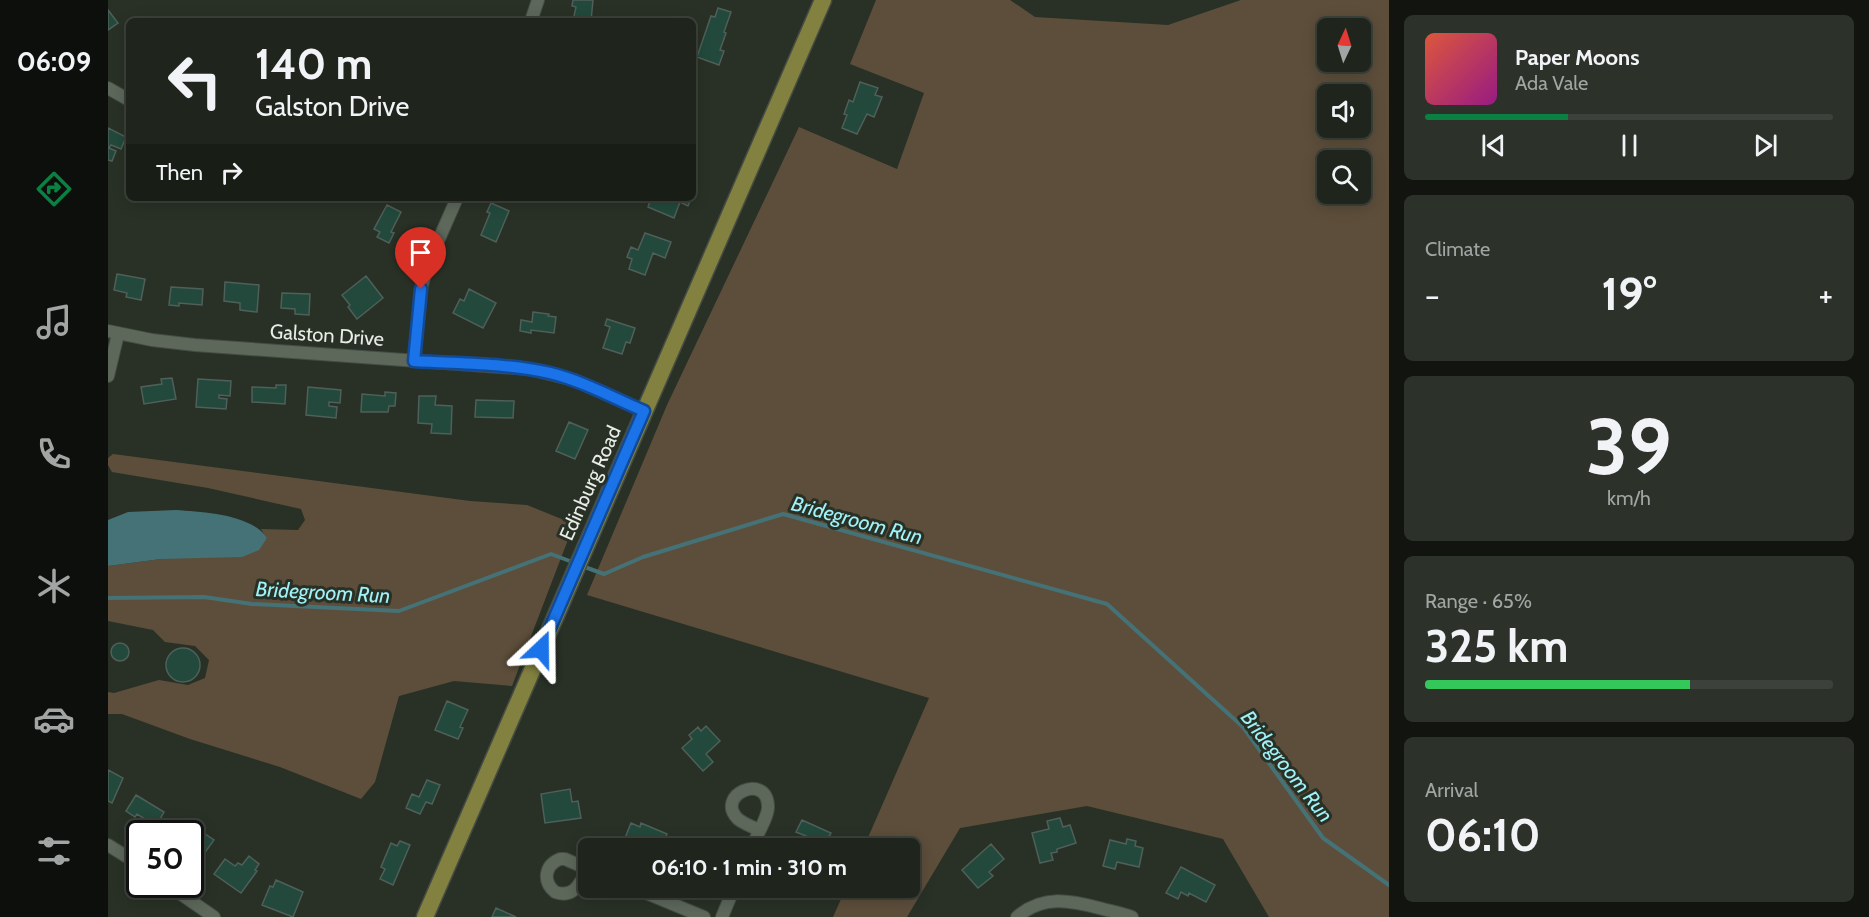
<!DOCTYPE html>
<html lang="en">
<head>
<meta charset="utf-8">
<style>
  :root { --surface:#1f251c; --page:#2c3129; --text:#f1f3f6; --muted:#a1a5a3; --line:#3c423b; --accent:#0b8043 }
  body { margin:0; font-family:Cabin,sans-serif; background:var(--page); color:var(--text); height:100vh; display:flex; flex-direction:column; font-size:22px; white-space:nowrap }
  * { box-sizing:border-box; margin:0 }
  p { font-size:20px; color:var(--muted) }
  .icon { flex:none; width:33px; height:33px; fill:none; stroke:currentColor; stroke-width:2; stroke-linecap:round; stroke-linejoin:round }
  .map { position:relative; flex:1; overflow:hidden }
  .panel { display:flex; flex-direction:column; gap:15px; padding:15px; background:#11140f; width:480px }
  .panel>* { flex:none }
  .hud { position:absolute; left:18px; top:18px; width:570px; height:183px; border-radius:9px; box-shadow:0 3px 15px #0003,0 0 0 2px var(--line); background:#1f251c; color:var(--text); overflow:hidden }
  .needle { width:39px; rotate:4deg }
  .buttons { position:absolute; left:1209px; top:18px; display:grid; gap:12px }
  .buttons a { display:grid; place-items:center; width:54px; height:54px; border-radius:9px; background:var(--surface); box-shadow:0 3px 15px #0003,0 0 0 2px var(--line); font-size:30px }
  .speed { position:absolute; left:18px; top:820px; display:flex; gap:12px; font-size:30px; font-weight:700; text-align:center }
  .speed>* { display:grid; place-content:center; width:78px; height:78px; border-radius:50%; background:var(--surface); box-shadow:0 3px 15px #0003,0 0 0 2px var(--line); line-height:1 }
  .speed .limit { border:3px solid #111; border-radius:9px; background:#fff; color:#111 }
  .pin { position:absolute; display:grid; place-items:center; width:51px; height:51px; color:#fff; margin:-62px -26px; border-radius:50% 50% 50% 0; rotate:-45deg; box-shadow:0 0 6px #0007 }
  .pin .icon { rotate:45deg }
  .me { position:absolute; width:66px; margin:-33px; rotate:23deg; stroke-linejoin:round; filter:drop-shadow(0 0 4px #0008) }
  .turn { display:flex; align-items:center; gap:21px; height:126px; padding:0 30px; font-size:27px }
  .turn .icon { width:78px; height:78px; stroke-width:2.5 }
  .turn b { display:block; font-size:42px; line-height:51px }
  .then { display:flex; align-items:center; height:57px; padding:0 30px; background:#0003; gap:12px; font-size:22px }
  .big { font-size:45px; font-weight:800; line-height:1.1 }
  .panel .widget { flex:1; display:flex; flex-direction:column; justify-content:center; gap:9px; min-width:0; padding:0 21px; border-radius:9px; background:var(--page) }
  .panel .dial { align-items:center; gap:0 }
  .dial b { font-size:78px; line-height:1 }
  .song { display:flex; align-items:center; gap:18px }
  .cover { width:72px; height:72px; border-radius:9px; background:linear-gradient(135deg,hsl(10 70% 55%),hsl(310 70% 35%)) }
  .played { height:6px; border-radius:3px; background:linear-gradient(90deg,var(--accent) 35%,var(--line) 35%) }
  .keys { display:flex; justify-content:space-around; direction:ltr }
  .heat { display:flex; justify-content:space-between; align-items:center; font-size:33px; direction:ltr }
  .charge { height:9px; border-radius:4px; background:linear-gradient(90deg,#34c759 65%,var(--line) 0) }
  .trip { position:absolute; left:470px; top:838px; width:342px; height:60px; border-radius:9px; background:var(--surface); box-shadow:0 3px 15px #0003,0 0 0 2px var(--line); font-weight:800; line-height:60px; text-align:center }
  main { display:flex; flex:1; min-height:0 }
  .menu { display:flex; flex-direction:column; width:108px; justify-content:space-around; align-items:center; background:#0c0f0b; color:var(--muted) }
  .menu .icon { width:42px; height:42px }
  .menu .selected { color:var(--accent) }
  .menu b { font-size:27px; color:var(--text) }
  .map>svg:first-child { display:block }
</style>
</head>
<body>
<main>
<nav class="menu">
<b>06:09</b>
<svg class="icon selected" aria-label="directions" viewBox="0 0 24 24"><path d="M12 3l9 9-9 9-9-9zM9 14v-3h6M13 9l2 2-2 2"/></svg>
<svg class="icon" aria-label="music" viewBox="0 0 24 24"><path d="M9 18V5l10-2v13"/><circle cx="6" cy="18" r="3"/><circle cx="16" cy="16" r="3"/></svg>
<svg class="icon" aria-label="phone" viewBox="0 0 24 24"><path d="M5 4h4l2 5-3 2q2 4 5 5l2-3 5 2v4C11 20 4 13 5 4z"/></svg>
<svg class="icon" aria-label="climate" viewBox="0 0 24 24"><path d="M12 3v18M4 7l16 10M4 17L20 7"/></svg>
<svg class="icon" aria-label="car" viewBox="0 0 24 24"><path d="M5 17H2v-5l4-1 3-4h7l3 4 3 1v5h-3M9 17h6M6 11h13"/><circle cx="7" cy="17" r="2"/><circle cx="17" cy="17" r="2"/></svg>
<svg class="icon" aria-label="filters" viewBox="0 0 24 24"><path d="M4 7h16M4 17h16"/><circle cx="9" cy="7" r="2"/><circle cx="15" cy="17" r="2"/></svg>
</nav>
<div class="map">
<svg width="1281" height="917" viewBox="0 0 1281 917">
  <rect width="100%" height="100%" fill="#293126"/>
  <path fill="#5d4e3b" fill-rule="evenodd" d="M768,0H902L927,17L1060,25L1133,0H1281V917H1161L1115,839L979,806L852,828L799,917H725L738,888H801V849H755L821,698L479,595L559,405L691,127L789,169L816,93L742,64ZM1220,28H1252V62H1220ZM1220,94H1252V128H1220ZM1220,160H1252V194H1220Z
    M5,454L362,501L419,505L466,524L404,686L346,681L291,696L267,782L253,799L172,767L82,739L14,714H0V692L6,693L51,680L80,685L97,678L101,660L87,646L57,642L45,630L0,621V566L53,559L159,539L153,529L190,530L197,520L193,509L100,488L4,472L0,465V458Z"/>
  <path fill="#457276" d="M68,510C95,512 143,514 159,538L151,550L134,557L53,559L0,566V520L20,512Z"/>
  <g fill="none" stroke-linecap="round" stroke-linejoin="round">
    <path stroke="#457276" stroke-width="4" d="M474,566L496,574L535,557L675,514L999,604L1135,727L1215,838L1281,885
      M0,598L96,597L144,604L291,611L443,554L467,563"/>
  </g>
  <path fill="#22493c" stroke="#4f5f59" stroke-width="1.5" d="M465,0H485L483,21H465L468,7L464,6Z
    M610,8L623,12L616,32L618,33L612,50L616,51L611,65L589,57L603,16L607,17Z
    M0,10L10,23L0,30Z
    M752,82L770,88L767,95L774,97L766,117L759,114L749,134L734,128L739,115L736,114L741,100L745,102Z
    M0,128L18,137L13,149L3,145L1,148L8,151L4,161L0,160Z
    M543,198H583L580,206L572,202L566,218L540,207Z
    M383,203L401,211L388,242L373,235L382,213L379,212Z
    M279,205L293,212L283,232L286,233L281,243L269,237L272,232L266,229Z
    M537,233L563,242L557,258L545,253L537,275L521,269L524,259L519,257L523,247L530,250Z
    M9,274L37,279L33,300L18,297L19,293L6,290Z
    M258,276L275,298L249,319L240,307L242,305L234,295Z
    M117,282L151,285L149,312L132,310V303L116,301Z
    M63,287L95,289L94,305L71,303V306L61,305Z
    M361,289L388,303L375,328L345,313L352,299L356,301Z
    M174,293L202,294L201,315L187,314V309L173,308Z
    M425,312L441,314L440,316L448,317L446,333L423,330V333L412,331L413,320L424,322Z
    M499,319L527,328L522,343L518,342L514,354L495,348L502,327L497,325Z
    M64,378L68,399L36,404L33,387L54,384L53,379Z
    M90,379L123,381L122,396L111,395V398L119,399L118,409L88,407Z
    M168,385H178L177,404L144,402V387L168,388Z
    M200,387L233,390L232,403L221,402V406L229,407L228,418L198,415Z
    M277,392L288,393L287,406H281L280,412H253L254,394L277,396Z
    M311,396H328L327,405L344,406L343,434L323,433L324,424L310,423Z
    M368,400L406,401L405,418L367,417Z
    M461,422L480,430L467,459L448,451Z
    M3 652a9 9 0 1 1 18 0a9 9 0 1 1-18 0Z
    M58 665a17 17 0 1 1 34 0a17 17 0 1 1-34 0Z
    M339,701L360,710L352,727L355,728L350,739L327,730Z
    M598,726L612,741L598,754L605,762L595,771L574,748L584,739L581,735L590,727L593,731Z
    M0,770L15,778L4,803L0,801Z
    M319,780L332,785L324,804L318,802L312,814L298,808L304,794L311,797Z
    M462,789L464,802L470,801L473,818L437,823L433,794Z
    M28,795L56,812L48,826L29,814L27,817L18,811Z
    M952,818L955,827L962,825L968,843L949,849V852L943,853L945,860L932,863L924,833L941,829L939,821Z
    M694,820L723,833L721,836L725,837L720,849H692L698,836L688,832Z
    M78,821L106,840L90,862L82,857V834H69Z
    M523,823L532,827L533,823L559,834L557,840L568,845L566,849H533L524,845L525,842L517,838Z
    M1019,839L1028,841L1027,846L1035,848L1031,867L1009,862L1007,869L995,866L1002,840L1018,844Z
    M292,841L302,845L285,885L272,879L277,869L273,867L283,843L289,846Z
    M883,844L896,859L881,872L885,876L870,888L854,870Z
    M141,856L151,864L147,870L149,871L133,893L106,874L117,859L127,866L130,863L134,865Z
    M1073,867L1107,885L1098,902L1081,893L1080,896L1073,892L1070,899L1058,893Z
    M168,880L195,892L185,917L154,905L162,886L165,887Z
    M388,908L408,917H384Z"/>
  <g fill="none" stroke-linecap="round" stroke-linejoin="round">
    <g stroke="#454c43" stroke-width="14">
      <path id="minor" d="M423,21L430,0
        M0,88L21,100
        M0,331L44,340L87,345L421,369L466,380L536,411
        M306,361L313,289L320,264L349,198
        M0,376L10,334
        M0,845L32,865
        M643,849C647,838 661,816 660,806C659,772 606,795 630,819C636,824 645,827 651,830
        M452,859H457L480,869C472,883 466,899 447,892C434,881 437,865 452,859Z
        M60,885L106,917
        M526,888L596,917
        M614,917L626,888
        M909,917C934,895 962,900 991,908C1002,911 1014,913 1024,917"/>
    </g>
    <g stroke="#454c43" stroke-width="19">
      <path id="major" d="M317,917L715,0"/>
    </g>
    <use href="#minor" stroke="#5d675a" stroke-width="12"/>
    <use href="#major" stroke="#82813f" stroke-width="16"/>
  </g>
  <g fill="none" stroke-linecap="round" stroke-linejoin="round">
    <g stroke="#114b97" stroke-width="15">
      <path id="route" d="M313,289L306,361C351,364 398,363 442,373C475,381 505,398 536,411L433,649"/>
    </g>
    <use href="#route" stroke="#1a73e8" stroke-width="10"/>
  </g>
  <g text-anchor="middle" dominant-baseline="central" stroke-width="6" stroke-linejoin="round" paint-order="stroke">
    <g font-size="20" fill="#e8ede6" stroke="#293126">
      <text transform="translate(219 335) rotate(4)">Galston Drive</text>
      <text transform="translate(482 483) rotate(-66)">Edinburg Road</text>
    </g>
    <g font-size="21" font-style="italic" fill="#a0f1f8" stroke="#293126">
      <text transform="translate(749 520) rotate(15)">Bridegroom Run</text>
      <text transform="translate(215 592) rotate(3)">Bridegroom Run</text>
      <text transform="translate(1179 766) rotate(52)">Bridegroom Run</text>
    </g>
  </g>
</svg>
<div class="buttons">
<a><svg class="needle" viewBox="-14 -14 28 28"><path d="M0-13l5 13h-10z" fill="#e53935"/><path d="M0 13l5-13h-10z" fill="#a1a5a3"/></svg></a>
<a><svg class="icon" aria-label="sound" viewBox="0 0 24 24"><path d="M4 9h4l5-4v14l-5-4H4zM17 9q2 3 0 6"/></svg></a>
<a><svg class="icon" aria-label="search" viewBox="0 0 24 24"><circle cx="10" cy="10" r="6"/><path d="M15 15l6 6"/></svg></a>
</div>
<div class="speed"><div class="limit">50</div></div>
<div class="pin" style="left:313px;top:289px;background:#d93025"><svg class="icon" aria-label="arrive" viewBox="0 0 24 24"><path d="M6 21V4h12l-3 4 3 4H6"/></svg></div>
<svg class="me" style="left:433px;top:649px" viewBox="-20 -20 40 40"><path d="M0-17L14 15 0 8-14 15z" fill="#1a73e8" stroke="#fff" stroke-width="4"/></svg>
<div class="trip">06:10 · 1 min · 310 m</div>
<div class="hud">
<div class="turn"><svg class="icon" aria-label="left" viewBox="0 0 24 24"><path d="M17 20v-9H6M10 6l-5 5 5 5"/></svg><div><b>140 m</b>Galston Drive</div></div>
<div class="then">Then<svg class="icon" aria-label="right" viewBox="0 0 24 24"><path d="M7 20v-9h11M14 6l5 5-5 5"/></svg></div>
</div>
</div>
<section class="panel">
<div class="widget">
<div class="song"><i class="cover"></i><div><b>Paper Moons</b><p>Ada Vale</p></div></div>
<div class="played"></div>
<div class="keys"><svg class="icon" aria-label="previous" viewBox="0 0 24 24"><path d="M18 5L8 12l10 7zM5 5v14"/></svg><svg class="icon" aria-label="pause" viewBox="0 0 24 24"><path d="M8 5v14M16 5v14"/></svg><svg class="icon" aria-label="next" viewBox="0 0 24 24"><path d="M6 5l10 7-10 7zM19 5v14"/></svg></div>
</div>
<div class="widget"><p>Climate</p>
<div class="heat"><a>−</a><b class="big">19°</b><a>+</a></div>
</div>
<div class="widget dial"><b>39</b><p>km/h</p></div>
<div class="widget"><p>Range · 65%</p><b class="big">325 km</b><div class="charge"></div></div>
<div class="widget"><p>Arrival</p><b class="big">06:10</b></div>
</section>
</main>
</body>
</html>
